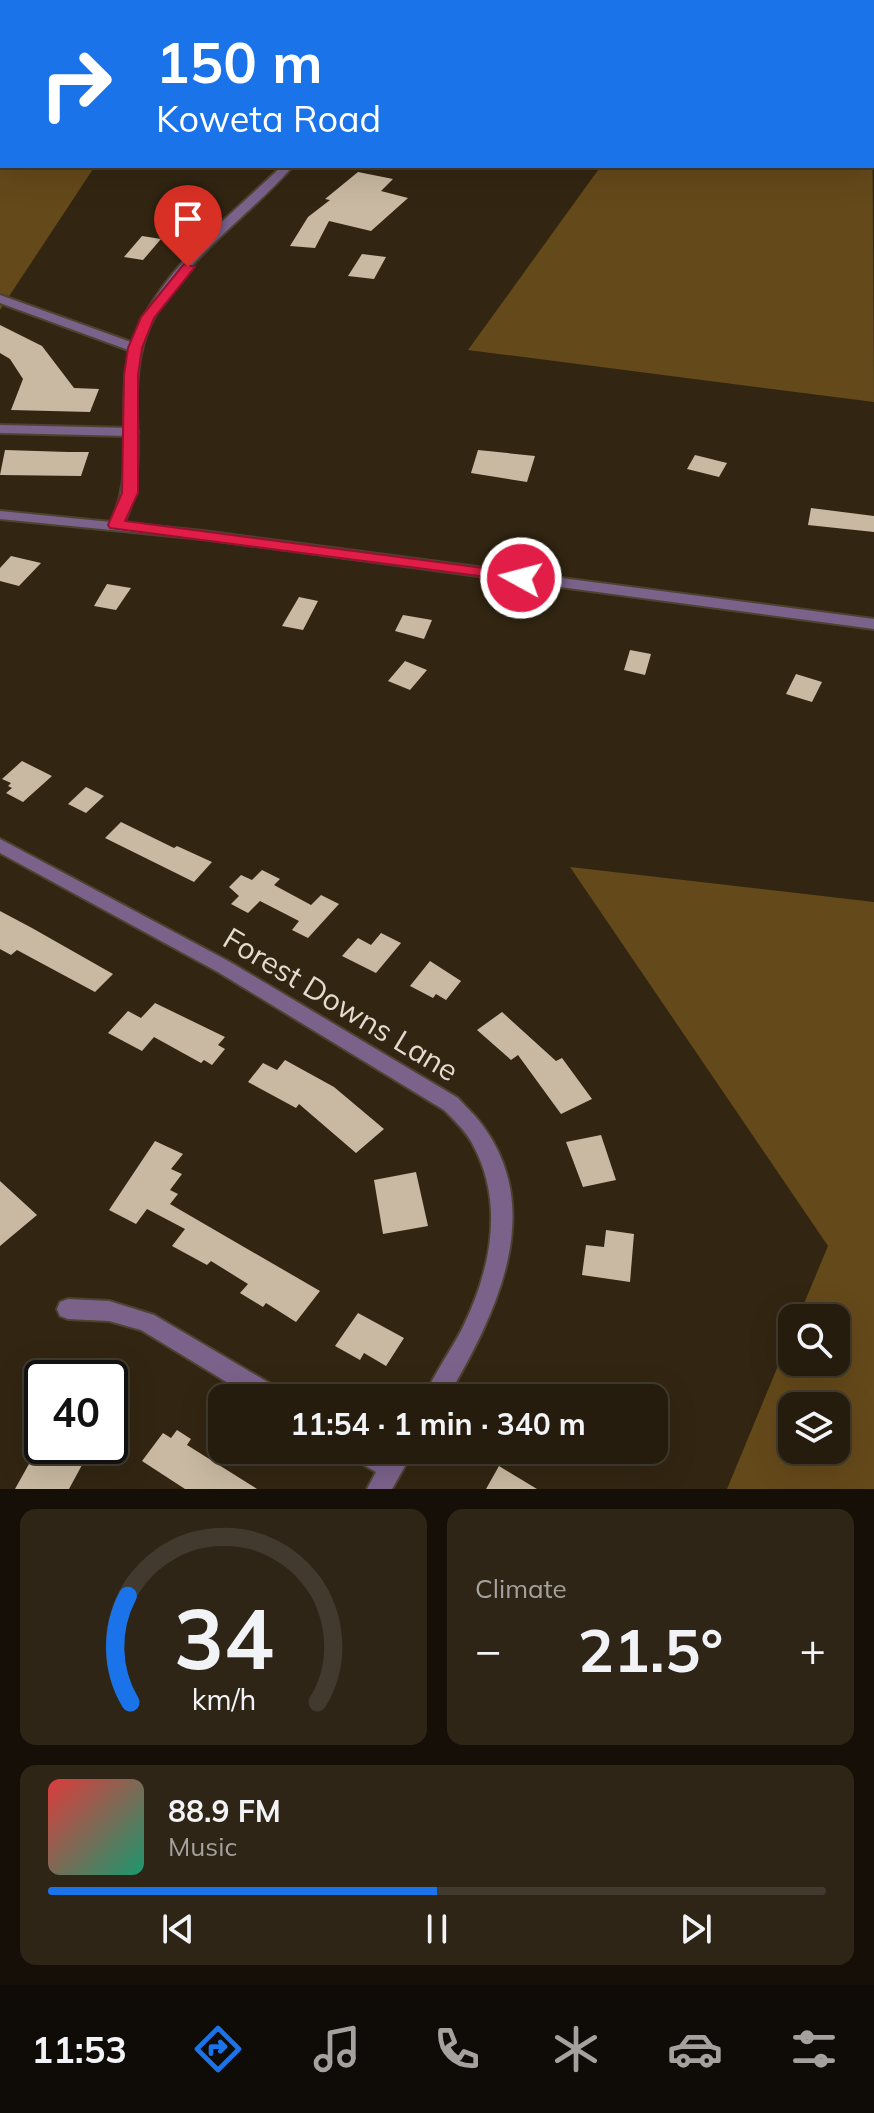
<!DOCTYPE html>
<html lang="en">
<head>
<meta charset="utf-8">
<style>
  :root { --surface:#261c0e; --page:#2e2517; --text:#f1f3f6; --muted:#a4a19e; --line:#423a2e; --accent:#1a73e8 }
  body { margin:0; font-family:Mulish,sans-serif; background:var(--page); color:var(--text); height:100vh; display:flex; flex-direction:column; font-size:30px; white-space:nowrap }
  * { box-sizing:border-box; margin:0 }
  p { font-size:26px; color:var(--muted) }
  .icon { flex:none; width:44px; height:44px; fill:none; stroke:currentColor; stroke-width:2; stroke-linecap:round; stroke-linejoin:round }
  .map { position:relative; height:1489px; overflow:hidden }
  .drawer { display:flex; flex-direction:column; gap:20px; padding:20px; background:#150f08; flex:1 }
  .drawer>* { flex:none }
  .guide { position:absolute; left:0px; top:0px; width:874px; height:168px; box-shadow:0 8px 32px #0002,0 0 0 2px var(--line); background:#1a73e8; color:#fff; overflow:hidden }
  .fabs { position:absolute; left:778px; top:1304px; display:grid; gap:16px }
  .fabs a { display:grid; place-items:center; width:72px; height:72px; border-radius:16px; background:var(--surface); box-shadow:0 8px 32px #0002,0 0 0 2px var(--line); font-size:40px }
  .speed { position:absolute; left:24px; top:1360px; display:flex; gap:16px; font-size:40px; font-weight:700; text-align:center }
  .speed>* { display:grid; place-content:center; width:104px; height:104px; border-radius:50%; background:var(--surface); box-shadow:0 8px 32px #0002,0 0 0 2px var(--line); line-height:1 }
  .speed .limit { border:4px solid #111; border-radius:12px; background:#fff; color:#111 }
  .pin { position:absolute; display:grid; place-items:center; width:68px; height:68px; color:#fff; margin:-82px -34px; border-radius:50% 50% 50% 0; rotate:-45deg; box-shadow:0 0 8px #0007 }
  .pin .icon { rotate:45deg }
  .me { position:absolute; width:88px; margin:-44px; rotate:277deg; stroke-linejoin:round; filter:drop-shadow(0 0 6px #0008) }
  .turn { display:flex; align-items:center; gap:28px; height:168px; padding:0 24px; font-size:36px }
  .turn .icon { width:104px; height:104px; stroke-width:2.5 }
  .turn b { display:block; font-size:56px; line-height:68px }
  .big { font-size:60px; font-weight:700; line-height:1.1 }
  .drawer .card { flex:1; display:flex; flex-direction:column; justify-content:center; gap:12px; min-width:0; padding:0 28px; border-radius:16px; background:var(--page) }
  .drawer .dial { align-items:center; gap:0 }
  .dial svg { height:208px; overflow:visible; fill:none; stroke:var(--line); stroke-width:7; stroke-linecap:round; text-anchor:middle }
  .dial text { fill:var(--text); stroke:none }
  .song { display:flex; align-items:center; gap:24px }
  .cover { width:96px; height:96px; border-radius:12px; background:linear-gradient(135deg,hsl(0 70% 55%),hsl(160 70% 35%)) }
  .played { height:8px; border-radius:4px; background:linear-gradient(90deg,var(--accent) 50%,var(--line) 50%) }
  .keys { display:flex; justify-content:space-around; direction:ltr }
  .heat { display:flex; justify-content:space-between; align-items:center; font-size:44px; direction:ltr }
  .drawer .tiles { flex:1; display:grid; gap:20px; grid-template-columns:1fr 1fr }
  .card:last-child { grid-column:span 2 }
  .trip { position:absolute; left:208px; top:1384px; width:460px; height:80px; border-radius:16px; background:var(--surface); box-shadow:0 8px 32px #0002,0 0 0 2px var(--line); font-weight:700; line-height:80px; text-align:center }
  .tab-bar { display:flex; height:128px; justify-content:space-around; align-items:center; background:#0f0b06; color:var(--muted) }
  .tab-bar .icon { width:56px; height:56px }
  .tab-bar .current { color:var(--accent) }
  .tab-bar b { font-size:36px; color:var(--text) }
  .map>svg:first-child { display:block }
</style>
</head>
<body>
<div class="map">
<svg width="874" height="1489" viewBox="0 0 874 1489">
  <rect width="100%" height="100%" fill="#322612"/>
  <path fill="#64491a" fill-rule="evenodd" d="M0,40L2,166H95L0,310Z
    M872,78L874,402L468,350L601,166H872Z
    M570,867L874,902V1489H727L792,1332V1362H836V1318H798L828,1246ZM792,1406H836V1450H792Z"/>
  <path fill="#c9b9a2" d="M358,172L393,179L381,191L408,198L371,231L329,221L315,248L290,246L308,217L330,200L325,199Z
    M142,236L161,239L143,260L124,257Z
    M362,254L386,257L374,279L348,276Z
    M0,325L42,346L74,388L99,389L90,412L11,410L23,379L10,359L0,353Z
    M5,450L68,452H89L81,476L0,475Z
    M478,450L535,456L527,482L471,473Z
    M695,455L727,463L719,477L687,469Z
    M811,508L874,516V532L808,525Z
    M11,556L41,563L19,586L0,581V568Z
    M107,584L131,588L116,610L94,606Z
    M299,597L318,601L303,630L282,626Z
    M403,615L432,620L424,639L395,631Z
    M630,650L651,654L645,675L624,670Z
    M405,661L427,670L410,690L388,681Z
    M796,674L822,682L812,702L786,694Z
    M22,761L52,776L23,802L6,793L12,788L8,786L11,783L2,779Z
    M86,787L104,796L86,813L68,804Z
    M121,822L174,848L177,846L212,862L194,882L105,838Z
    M262,870L280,879L274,885L311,905L321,895L339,904L308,938L292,930L299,921L260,901L248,913L231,904L239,896L229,887L241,875L252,880Z
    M0,911L32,928L113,974L95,992L17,950L11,955L0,949Z
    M381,933L401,943L376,973L342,956L358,938L371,945Z
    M430,961L461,981L446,1000L436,994L433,998L410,986Z
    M155,1003L225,1037L218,1045L225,1049L212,1065L204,1060L201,1063L154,1037L142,1051L108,1033L128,1011L141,1018Z
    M502,1012L556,1061L562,1058L592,1099L561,1114L518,1055L511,1060L477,1030Z
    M285,1060L334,1087L384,1129L356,1153L299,1104L296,1108L248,1082L263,1063L277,1070Z
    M601,1135L616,1180L583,1187L566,1142Z
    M155,1141L183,1154L171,1169L182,1174L170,1190L178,1194L170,1204L320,1291L296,1322L266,1303L263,1307L240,1293L248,1284L211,1261L207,1265L172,1246L185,1229L147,1209L136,1224L109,1210Z
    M416,1172L428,1226L383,1234L374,1180Z
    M0,1181L37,1215L0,1246Z
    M606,1230L634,1234L630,1282L582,1275L586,1245L604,1247Z
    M358,1313L404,1338L386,1366L364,1353L360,1360L335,1346Z
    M177,1430L191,1439L187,1445L257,1489H185L142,1461L163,1433L171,1438Z
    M39,1446H72L65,1459L82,1465L69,1489H15Z
    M499,1466L537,1489H486Z"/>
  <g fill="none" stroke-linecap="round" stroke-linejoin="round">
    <g stroke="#4e4330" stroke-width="4">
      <path id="minor" d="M0,295L139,345L141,348L135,352L131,351L0,303Z
        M0,425L131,428L138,432L131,436L0,433Z
        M0,839L230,962L458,1098C466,1107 476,1116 483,1126C547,1213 494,1317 447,1398H424C434,1373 451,1351 463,1327C491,1269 505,1202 472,1143C465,1130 454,1120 444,1110L218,972L0,853Z
        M68,1299L109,1301L154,1315L281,1390L284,1398H253L141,1330L109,1321L68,1319L60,1316L57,1309L60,1302Z
        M349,1450H381L388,1454L390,1450H414L392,1489H367L376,1472L352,1458Z"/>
    </g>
    <g stroke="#4e4330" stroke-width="4">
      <path id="tertiary" d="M282,166H293C245,222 156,277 141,354C129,411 150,468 124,523L203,531L874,619V629L203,539L0,519V511L111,522C134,473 120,423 126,371C135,289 226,220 282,166Z"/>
    </g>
    <use href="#minor" fill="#7b628b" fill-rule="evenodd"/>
    <use href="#tertiary" fill="#7b628b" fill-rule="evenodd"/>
  </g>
  <path fill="#e11d48" stroke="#92132f" stroke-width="2" d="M184,264L195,267L154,318L142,348L138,375V493L125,521L521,573L529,578L526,582L110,528L108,525L122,493L124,375L128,348L141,317Z"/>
  <g text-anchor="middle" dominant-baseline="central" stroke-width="8" stroke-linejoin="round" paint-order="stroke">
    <g font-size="30" fill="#e3dbcf" stroke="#322612">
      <text transform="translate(341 1004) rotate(31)">Forest Downs Lane</text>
    </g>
  </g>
</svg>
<div class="fabs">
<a><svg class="icon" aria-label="search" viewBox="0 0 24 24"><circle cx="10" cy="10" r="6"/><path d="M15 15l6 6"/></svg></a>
<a><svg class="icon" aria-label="layers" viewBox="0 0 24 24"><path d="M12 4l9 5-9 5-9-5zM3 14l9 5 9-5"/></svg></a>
</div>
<div class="speed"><div class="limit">40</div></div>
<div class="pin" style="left:188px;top:267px;background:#d93025"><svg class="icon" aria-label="arrive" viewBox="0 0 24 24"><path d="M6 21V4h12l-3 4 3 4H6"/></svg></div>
<svg class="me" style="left:521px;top:578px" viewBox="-20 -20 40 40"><circle r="17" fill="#e11d48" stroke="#fff" stroke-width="3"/><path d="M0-11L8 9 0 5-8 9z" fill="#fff"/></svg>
<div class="trip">11:54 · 1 min · 340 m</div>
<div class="guide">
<div class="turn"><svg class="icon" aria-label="right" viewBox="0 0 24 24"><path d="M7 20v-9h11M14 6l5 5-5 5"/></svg><div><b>150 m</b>Koweta Road</div></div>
</div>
</div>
<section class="drawer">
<div class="tiles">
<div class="card dial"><svg viewBox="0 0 100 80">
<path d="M14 69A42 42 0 1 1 86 69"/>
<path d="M14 69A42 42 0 0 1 13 28" stroke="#1a73e8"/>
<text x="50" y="56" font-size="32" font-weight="700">34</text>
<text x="50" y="72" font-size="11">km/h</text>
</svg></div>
<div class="card"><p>Climate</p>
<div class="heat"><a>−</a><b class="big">21.5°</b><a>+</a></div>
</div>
<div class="card">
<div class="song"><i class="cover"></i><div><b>88.9 FM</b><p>Music</p></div></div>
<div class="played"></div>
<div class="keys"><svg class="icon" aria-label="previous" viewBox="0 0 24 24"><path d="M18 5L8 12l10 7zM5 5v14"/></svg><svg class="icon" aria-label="pause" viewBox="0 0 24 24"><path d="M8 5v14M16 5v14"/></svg><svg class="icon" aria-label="next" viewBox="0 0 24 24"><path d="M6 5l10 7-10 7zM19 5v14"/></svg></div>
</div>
</div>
</section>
<nav class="tab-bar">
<b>11:53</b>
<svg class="icon current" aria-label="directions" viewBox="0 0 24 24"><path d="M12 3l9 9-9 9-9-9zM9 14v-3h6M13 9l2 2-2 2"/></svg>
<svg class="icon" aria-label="music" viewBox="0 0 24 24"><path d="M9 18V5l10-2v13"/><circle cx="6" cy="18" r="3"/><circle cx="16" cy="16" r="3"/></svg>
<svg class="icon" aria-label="phone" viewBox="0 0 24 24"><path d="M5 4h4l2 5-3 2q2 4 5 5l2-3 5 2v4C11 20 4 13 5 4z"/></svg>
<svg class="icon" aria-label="climate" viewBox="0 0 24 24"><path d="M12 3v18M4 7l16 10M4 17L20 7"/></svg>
<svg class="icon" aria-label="car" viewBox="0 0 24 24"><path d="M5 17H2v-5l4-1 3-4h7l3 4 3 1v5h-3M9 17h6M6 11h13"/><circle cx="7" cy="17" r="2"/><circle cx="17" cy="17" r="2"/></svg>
<svg class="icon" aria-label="filters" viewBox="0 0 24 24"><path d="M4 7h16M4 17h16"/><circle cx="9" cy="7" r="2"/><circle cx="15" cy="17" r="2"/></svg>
</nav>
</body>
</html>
